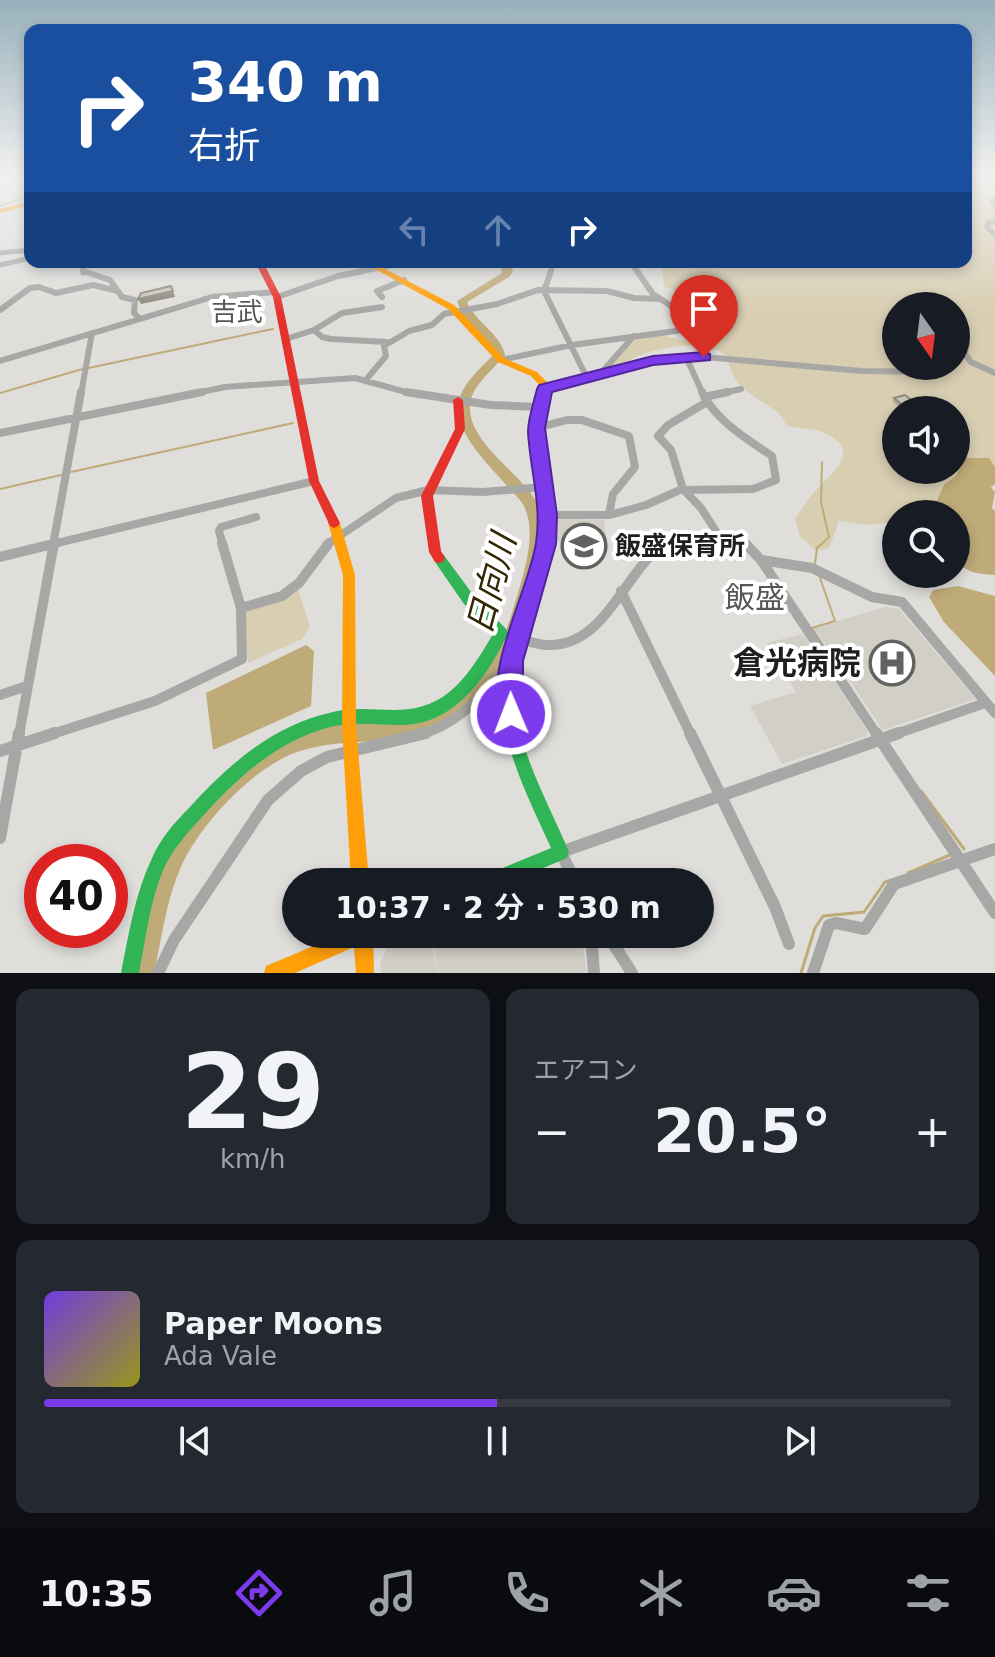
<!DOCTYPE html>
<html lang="ja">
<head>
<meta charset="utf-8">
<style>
  :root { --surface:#171b24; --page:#242831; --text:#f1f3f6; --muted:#9ea1a6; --line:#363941; --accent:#7c3aed }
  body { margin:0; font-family:"DejaVu Sans","Noto Sans JP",sans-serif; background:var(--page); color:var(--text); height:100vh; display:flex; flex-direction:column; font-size:30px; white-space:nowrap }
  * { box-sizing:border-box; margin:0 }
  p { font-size:26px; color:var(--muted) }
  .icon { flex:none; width:44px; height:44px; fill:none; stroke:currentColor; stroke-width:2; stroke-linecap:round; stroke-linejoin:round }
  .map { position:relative; height:973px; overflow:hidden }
  .side { display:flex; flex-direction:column; gap:16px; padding:16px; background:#0d0f14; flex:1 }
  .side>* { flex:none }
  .hud { position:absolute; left:24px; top:24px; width:948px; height:244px; border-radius:16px; box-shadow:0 4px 12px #0003; background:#1a4fa0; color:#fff; overflow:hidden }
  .needle { width:52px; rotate:166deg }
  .controls { position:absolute; left:882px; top:292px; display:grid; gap:16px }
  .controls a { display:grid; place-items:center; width:88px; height:88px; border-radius:50%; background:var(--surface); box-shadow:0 4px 12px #0003; font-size:40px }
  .speed { position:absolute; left:24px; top:844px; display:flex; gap:16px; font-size:40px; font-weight:700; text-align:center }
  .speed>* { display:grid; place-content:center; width:104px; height:104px; border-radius:50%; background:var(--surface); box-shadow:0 4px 12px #0003; line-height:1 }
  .speed .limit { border:12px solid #d22; background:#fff; color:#111 }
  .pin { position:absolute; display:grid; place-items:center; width:68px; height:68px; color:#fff; margin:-82px -34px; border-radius:50% 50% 50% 0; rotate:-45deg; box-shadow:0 0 8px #0007 }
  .pin .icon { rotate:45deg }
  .me { position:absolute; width:88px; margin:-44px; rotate:359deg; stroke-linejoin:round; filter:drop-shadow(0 0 6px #0008) }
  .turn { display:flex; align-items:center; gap:28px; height:168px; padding:0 32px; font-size:36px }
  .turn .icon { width:104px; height:104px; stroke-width:2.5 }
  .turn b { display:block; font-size:56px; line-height:68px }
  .lanes { display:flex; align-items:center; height:76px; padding:0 32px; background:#0003; justify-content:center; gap:40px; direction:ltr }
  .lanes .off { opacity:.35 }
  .big { font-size:60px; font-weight:600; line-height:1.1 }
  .side .card { flex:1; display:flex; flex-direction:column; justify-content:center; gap:12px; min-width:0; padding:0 28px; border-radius:16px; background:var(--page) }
  .side .dial { align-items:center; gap:0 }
  .dial b { font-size:104px; line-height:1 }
  .song { display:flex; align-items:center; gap:24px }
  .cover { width:96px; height:96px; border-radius:12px; background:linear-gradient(135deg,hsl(260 70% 55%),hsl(60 70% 35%)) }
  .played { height:8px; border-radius:4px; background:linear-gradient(90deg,var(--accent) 50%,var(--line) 50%) }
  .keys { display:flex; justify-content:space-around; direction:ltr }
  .heat { display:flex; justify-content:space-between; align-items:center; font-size:44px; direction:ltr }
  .side .tiles { flex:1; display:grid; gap:16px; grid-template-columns:1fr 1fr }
  .card:last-child { grid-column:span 2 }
  .trip { position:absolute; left:282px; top:868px; width:432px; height:80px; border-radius:40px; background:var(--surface); box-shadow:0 4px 12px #0003; font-weight:600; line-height:80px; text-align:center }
  .tab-bar { display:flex; height:128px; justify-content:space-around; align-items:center; background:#090b0e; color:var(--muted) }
  .tab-bar .icon { width:56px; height:56px }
  .tab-bar .selected { color:var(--accent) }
  .tab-bar b { font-size:36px; color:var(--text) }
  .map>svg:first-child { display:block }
</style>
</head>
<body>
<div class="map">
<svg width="995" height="973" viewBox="0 0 995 973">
  <rect width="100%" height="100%" fill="#dfdedb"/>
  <path fill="#d2cfc7" d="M552,519L604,520L606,538L588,568L579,563L573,550L551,537Z
    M885,607L899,609L976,699L883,730L814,628Z
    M803,634L867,730V736L782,764L750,706L796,692L767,643Z
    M408,934H429L438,973H381L380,964L391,940Z
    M430,934H581L587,973H439Z"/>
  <path fill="#d8ceb2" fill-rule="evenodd" d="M966,176H995V481L944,514H896V522L865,525L839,521L829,548L816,551L800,536L795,519C802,509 809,497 818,488C833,472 862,451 826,434C815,428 801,429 788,426C783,421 783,417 777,412C762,400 745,395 734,377C729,368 729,356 719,351C695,338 636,350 618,369L612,364C620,356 631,342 641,337C664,326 688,355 716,329L705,311L687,303L685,291L664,287L661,262H966ZM896,306H956V366H896ZM896,410H956V470H896Z
    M298,589L310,627L302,639L248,663L245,614L248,609Z"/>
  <path fill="#bfab78" d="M965,458H989L995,467V484L991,487L995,492L992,508L995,511V575C946,573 956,554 956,514H931L944,485L956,476Z
    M958,586L995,596V676L944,622L929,597L933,590Z
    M306,645L314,651L311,706L213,750L206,693Z"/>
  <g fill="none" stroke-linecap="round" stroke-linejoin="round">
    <path stroke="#bfab78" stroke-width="2" d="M0,206L30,195
      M0,393L79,370L273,329
      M71,472L293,423
      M0,489L61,475
      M815,563L817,548L829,537L821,502L822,462
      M819,575L835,621L812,628L823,645"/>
    <path stroke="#bfab78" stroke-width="3" d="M921,791L964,849
      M908,873L950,855
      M801,973L815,928L823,916L864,912L885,882L891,880"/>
    <path fill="#bfab78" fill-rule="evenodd" d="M499,262H509L513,271L509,277L467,302C475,322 501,334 505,355C494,369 472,385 470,404C467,447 529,475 542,513C553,544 525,636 508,665C485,707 443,732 396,739C364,743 331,741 300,751C255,765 199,825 181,867C166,900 162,938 154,973H130C153,881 162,826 241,764C259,750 278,738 300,732C358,714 417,734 466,687C478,677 490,664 497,650C507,632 512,612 518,593C526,565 537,531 523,504C504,479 449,434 459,400C464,382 481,368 493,355V349L462,314L457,301L502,273Z"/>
    <path stroke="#a7a7a5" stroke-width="5" d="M995,199L992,200L995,206
      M995,221L988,223L987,227L995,235
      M0,253L30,250
      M83,262V273
      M630,262L638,273
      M0,265L30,258
      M353,273L411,262
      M550,273L554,262"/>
    <path stroke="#a7a7a5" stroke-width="6" d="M551,271L544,291L587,378
      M277,297L338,276L363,271
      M382,297L377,291L404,280
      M0,310L30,288L39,287L56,293L93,285L118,291
      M140,319L212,297L275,292
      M314,330L322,337L331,339L387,342
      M956,334L967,342L965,354L971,362L995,373
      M286,339L314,330L342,313L382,307
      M686,357L703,394
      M704,357L862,371L930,372L936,366
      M501,360L572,345L691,329
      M0,361L140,319L134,313L135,300L122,297L110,280L83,271
      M600,374L634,336
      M365,381L386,356L384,346L409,331L432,325L444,314L497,304L538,290L607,291L634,298L660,299
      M544,389L653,360L704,357L701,341L680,312L653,294L637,271
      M81,394L92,333
      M192,394L225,387L355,378L413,394
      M719,394L741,389"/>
    <path stroke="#a7a7a5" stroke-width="8" d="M406,392L491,405L539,407
      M704,397L728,392
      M707,402L668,425L658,436L671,450L683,489L701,508L725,545
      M536,428L567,420H582L629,436L635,467L613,494L609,514
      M0,433L202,392
      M548,515H610L646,505L680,490L753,489L776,480L772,456C747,439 715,420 702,392
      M49,545L314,481
      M53,545L81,392
      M223,545L219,531L221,527L256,517
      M326,545L396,498L428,490L483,492L543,487
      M735,545H747"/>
    <path stroke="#a7a7a5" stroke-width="10" d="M724,543L726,546
      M0,557L57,543
      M761,560L812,568L872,597L902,602L995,713
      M621,591L691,735
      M241,608L282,596L299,583L329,543
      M501,633C517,637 533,645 549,645C600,646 621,585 652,554L746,544L761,560L877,735
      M0,695L27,686
      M19,735L54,543
      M49,735L155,701L242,659L241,608L222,543
      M418,735C459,725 485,693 511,662
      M893,735L985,703"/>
    <path stroke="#a7a7a5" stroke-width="12" d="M690,733L775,907L789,944
      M876,733L995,913
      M0,751L55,733
      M0,838L19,733
      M575,882L561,852L899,733
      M591,934L594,973
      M607,934L632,973
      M158,973L174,940L268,800L301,771L327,757L426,733
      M813,973L829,925L836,923L865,929L894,884L995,849"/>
    <path fill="#30b455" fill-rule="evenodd" d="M439,553L443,554L474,596L506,629L508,633C488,676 455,724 403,725C379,725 354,721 330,727C277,741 238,777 202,817C188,832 174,848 165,866C150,899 146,938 139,973H121C129,933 135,893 153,856C161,838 175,822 189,808C229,764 273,725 333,712C353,707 373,710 393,710C447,711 468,676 493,634L464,604L435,562L433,558L435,554Z
      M531,594L536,596L537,600C530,623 521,647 517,671C508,737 545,794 569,852L567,858L510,882H480L483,876L551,848C526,792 494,734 503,671C507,647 516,623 525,600L526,596Z"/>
    <path fill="#ff9f0a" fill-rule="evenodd" d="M30,201V205L0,213V209Z
      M362,262H372L454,305L504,358L537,372L550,385L541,427L552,513V542L536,604L531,606L526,604L525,600L540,542V513L531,427L540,386L531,376L498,362L448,309Z
      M334,518L338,520L340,523L355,575L356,725L369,882H351L342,725L343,575L328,523L330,520Z
      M342,934H373L374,973H356L354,947L295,973H264L266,966Z"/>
    <path fill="#e5322d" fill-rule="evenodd" d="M255,262H263L281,297L319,481L340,523L338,526L334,528L330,526L309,481L273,297Z
      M458,397L463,400L465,429L433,496L441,551L445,558L443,562L439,563L435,562L429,552L421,496L455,429L453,400Z"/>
  </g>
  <path fill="#b0ab9e" d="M894,398L918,410H903L892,401Z"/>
  <path fill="#908b81" d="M173,291L175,297L141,304L138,299Z"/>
  <path fill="#cdc7b8" stroke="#908b81" stroke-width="2" d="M171,286L173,291L138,299L141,293Z
    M905,395L920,407L908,410L894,398Z"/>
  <linearGradient id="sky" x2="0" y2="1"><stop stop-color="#97b0bb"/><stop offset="0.56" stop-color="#f1f0ef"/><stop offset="1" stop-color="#f1f0ef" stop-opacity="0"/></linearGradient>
  <rect width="995" height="312" fill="url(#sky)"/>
  <path fill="#7c3aed" stroke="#51269a" stroke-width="2" d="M704,352L710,354V360L653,365L552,392L545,428L557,515L556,544L523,661V714L519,723L511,726L502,723C481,672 528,594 536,543C542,505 530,469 528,432C528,418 534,402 537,389L539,385L653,356Z"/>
  <defs>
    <g id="school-ring" transform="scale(2.3)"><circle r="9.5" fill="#fff" stroke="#626260" stroke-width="1.5"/><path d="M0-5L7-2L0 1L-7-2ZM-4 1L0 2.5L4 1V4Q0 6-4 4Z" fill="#626260"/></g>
    <g id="hospital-ring" transform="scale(2.3)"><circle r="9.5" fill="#fff" stroke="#626260" stroke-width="1.5"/><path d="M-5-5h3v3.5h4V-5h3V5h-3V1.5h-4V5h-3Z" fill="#626260"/></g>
  </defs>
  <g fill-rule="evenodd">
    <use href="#school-ring" x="584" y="546"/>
    <use href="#hospital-ring" x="892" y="663"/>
  </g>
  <g text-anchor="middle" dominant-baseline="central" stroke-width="8" stroke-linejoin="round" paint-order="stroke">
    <g font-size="26" fill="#595753" stroke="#fff">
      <text x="237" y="312">吉武</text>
    </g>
    <g font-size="26" font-weight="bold" fill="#1f1f1d" stroke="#fff" text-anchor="start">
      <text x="615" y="546">飯盛保育所</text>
    </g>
    <g font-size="30" fill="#595753" stroke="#fff">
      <text x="755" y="597">飯盛</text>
    </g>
    <g font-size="32" font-weight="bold" fill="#1f1f1d" stroke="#fff" text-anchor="end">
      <text x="861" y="663">倉光病院</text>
    </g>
    <g font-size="34" font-style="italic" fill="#332706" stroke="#fff">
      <text transform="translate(491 584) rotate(-75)">日向川</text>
    </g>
  </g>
</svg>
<div class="controls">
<a><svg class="needle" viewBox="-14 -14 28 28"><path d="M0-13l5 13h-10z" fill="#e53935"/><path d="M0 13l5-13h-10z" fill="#9ea1a6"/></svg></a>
<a><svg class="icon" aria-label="sound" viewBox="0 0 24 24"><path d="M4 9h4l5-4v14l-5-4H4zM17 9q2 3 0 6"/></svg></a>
<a><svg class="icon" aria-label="search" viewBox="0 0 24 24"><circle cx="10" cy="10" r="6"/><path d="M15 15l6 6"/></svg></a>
</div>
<div class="speed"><div class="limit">40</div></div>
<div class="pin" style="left:704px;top:357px;background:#d93025"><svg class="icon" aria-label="arrive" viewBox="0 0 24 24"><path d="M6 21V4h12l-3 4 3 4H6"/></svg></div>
<svg class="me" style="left:511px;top:714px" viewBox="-20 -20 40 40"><circle r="17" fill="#7c3aed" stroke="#fff" stroke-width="3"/><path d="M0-11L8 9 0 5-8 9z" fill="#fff"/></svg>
<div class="trip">10:37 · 2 分 · 530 m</div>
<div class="hud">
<div class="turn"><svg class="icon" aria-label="right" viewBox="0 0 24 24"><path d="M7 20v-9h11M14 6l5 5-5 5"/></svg><div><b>340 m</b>右折</div></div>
<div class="lanes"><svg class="icon off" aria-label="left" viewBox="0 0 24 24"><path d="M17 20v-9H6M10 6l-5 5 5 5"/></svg><svg class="icon off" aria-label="ahead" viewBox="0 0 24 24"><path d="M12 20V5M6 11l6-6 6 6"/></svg><svg class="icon" aria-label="right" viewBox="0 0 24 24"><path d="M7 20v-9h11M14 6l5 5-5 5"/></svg></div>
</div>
</div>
<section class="side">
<div class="tiles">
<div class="card dial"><b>29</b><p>km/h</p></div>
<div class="card"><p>エアコン</p>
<div class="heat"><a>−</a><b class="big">20.5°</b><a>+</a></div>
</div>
<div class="card">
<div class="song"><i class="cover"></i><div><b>Paper Moons</b><p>Ada Vale</p></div></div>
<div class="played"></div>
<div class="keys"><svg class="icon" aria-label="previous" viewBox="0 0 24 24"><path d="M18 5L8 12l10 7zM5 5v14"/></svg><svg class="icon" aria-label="pause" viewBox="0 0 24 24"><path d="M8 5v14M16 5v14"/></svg><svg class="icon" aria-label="next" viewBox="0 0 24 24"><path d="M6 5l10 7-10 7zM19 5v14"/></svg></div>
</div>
</div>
</section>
<nav class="tab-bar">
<b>10:35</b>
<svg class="icon selected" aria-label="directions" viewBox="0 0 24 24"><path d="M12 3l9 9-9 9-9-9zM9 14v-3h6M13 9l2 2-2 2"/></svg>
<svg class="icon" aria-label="music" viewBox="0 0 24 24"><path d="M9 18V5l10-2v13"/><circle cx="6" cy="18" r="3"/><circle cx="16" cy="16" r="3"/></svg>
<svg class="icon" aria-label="phone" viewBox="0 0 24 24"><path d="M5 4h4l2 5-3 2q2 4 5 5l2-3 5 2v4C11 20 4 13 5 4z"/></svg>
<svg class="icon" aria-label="climate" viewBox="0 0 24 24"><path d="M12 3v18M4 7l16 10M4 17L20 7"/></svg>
<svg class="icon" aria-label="car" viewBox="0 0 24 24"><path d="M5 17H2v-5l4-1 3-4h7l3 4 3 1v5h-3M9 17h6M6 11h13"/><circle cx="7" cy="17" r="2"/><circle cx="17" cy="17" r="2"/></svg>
<svg class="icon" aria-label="filters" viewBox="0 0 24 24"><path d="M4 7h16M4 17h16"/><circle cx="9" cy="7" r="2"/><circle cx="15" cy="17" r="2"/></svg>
</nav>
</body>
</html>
